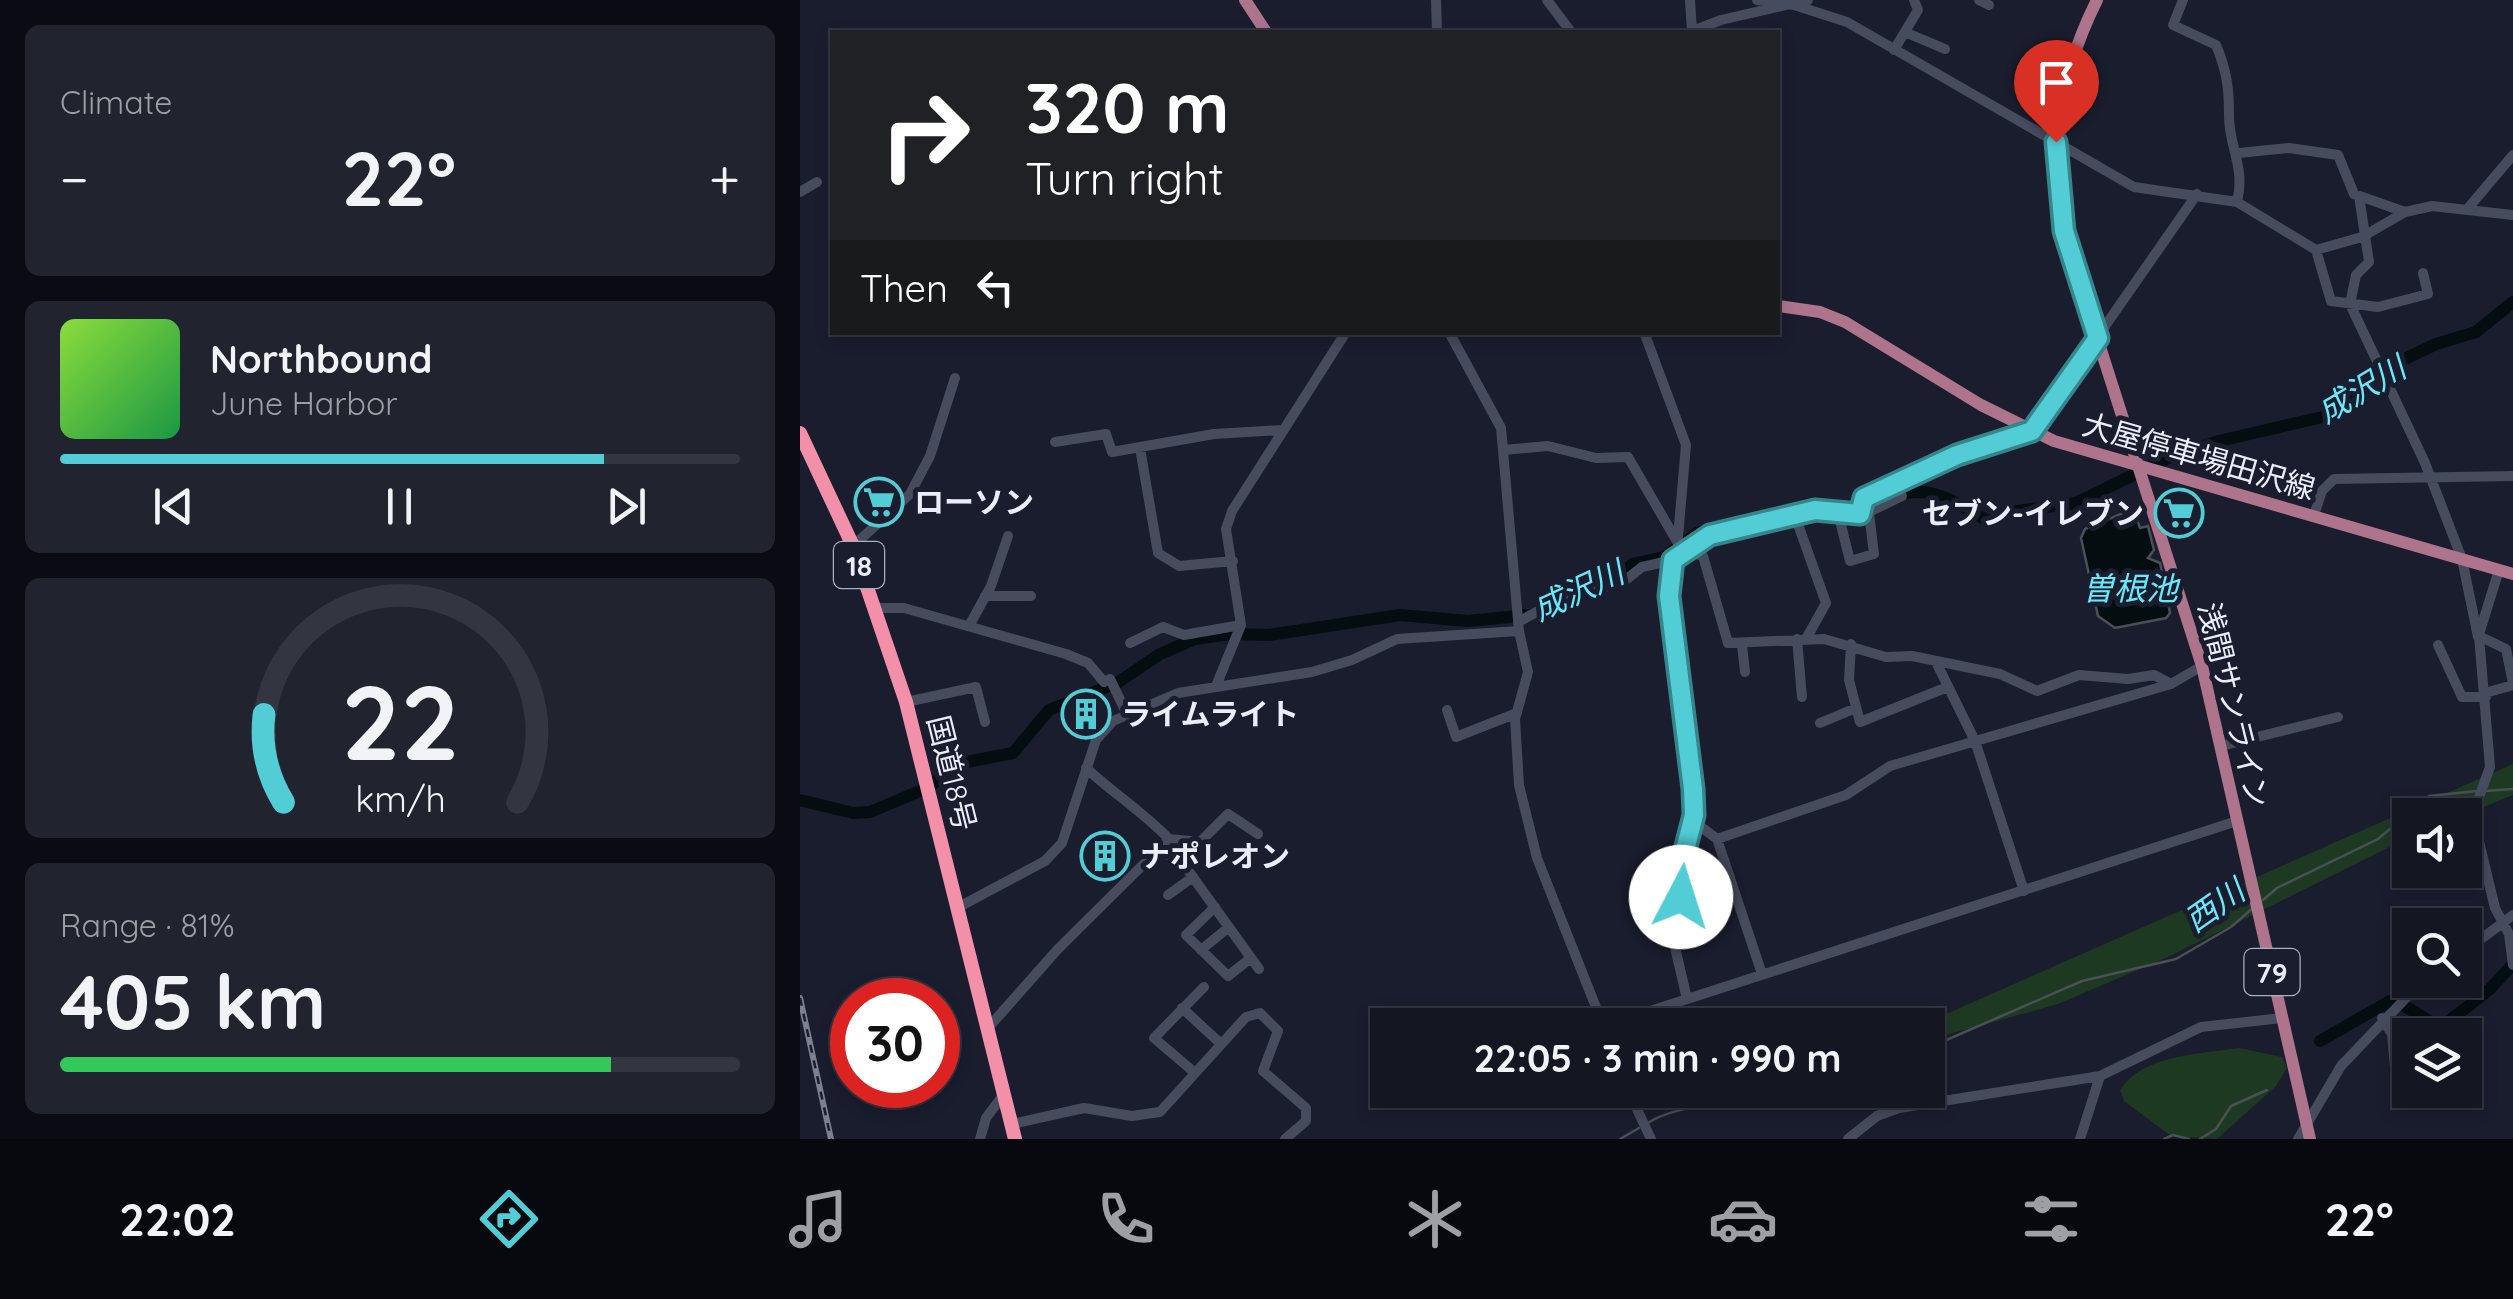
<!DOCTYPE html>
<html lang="en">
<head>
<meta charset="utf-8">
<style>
  :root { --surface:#141622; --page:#21232f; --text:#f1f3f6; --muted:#9d9fa5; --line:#333540; --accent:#52ccd5 }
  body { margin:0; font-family:Quicksand,"Noto Sans JP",sans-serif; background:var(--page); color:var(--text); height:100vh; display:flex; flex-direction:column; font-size:38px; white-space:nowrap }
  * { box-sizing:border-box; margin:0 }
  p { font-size:32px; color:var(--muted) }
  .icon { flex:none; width:55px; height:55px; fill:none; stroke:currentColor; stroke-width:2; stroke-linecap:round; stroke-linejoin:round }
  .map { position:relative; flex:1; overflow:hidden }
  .details { display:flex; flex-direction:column; gap:25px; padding:25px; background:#0b0c13; width:800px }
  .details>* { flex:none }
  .hud { position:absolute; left:30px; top:30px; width:950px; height:305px; border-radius:0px; box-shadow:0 5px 15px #0003,0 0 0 2px var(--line); background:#202124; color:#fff; overflow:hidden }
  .fabs { position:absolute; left:1592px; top:798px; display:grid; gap:20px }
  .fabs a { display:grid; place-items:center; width:90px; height:90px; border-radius:0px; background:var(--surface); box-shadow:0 5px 15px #0003,0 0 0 2px var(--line); font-size:50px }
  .speed { position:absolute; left:30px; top:978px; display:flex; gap:20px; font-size:50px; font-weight:700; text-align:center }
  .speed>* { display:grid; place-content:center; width:130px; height:130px; border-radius:50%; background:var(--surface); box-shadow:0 5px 15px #0003,0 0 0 2px var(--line); line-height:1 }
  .speed .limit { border:15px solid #d22; background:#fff; color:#111 }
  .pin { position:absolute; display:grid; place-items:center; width:85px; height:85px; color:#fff; margin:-102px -42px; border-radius:50% 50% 50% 0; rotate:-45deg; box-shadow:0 0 10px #0007 }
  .pin .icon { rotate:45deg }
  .me { position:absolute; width:110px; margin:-55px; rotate:5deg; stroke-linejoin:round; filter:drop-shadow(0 0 8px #0008) }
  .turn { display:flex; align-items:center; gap:35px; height:210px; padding:0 30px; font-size:45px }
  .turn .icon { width:130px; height:130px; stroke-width:2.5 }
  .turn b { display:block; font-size:70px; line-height:85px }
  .then { display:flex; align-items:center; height:95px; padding:0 30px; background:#0003; gap:20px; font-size:38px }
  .big { font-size:75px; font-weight:700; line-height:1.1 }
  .details .widget { flex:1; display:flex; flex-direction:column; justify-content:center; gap:15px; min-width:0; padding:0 35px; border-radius:15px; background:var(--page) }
  .details .dial { align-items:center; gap:0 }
  .dial svg { height:260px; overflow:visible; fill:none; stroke:var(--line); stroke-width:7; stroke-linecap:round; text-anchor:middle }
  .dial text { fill:var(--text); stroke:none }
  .song { display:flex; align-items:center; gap:30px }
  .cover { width:120px; height:120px; border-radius:15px; background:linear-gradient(135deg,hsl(90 70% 55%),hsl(140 70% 35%)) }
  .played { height:10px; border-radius:5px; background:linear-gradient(90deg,var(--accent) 80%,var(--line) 80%) }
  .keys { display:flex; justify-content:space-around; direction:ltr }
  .heat { display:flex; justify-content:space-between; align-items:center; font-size:55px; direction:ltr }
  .charge { height:15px; border-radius:8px; background:linear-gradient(90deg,#34c759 81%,var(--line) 0) }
  .trip { position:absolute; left:570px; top:1008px; width:575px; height:100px; border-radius:0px; background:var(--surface); box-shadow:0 5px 15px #0003,0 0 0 2px var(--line); font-weight:700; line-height:100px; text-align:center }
  .dock { display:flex; height:160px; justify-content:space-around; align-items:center; background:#08090e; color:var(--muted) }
  .dock .icon { width:70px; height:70px }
  .dock .on { color:var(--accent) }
  .dock b { font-size:45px; color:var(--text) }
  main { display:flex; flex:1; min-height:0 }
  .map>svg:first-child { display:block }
</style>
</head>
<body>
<main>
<section class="details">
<div class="widget"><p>Climate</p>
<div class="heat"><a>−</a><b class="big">22°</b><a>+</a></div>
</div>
<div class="widget">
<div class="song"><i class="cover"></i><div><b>Northbound</b><p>June Harbor</p></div></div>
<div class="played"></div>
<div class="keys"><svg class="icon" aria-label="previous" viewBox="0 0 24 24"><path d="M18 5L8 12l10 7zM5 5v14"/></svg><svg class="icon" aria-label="pause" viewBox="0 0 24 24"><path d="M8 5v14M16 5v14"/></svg><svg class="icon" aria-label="next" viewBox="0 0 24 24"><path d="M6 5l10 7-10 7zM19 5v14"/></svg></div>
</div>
<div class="widget dial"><svg viewBox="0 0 100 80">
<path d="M14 69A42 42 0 1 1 86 69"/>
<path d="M14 69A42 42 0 0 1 8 42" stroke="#52ccd5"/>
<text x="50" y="56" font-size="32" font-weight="700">22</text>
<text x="50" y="72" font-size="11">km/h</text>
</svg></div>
<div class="widget"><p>Range · 81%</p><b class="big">405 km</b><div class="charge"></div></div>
</section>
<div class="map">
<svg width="1713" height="1139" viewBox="0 0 1713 1139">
  <rect width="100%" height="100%" fill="#1a1d2e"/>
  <path fill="#1e3922" d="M1713,764V795L1664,815H1610V837L1368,957L1258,1004L1128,1040V1025H1121Z
    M1439,1048L1482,1057L1487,1068L1476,1086L1417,1139L1371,1136L1324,1101L1320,1090C1343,1054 1402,1054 1439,1048Z"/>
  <path fill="#040d0f" stroke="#495056" stroke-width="2.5" d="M1328,511H1334L1340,528L1348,526L1354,550L1348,558L1360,563L1370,613L1366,618L1315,628L1298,616L1281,538L1285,529Z"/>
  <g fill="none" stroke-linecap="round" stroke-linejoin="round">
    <path stroke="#495056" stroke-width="2.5" d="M1685,791L1713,789
      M1463,900L1477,888L1578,839L1629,796L1677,791
      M1128,1048L1282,981L1376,959L1431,927L1453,908
      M846,1124C880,1102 923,1109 958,1090
      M820,1139L839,1128
      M1364,1139L1373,1135L1389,1139
      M1400,1139L1416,1129L1431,1106L1467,1090"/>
    <path stroke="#040d0f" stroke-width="12" d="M1090,498C1131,482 1152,501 1188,521L1210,512L1276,503L1370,457L1419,441L1531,415L1584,369L1636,344L1676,332L1713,302
      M979,515L1009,504L1027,508
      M797,585L822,576L832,564L864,557L897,533L922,528
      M0,800L53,813L70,812L127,788L162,763L213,753L249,710L317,683L360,654L395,639L430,634L469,635L600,615L668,621L729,615
      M1520,1041L1590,1001C1612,1005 1626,1025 1644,1025L1690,989L1713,964"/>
    <path stroke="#464b5d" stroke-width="10" d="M636,0L637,32
      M747,0L771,32
      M890,0L892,31
      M957,0L994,5L1047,22L1334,187L1437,202L1516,250L1531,301L1578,307L1628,294L1623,273
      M1179,0L1189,5
      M1383,0L1373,25L1416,45C1427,71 1429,89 1429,114C1428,146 1446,166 1437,202
      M890,32L921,20L1008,0
      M1107,33L1145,49
      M1094,50L1118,10L1114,0
      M1439,153L1489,148L1538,155L1554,194L1605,212
      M0,192L17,182
      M1559,196L1569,262L1556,275L1550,304L1625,463L1662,559L1678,637
      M1669,207L1713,155
      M1516,250L1562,237L1605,212L1632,206L1713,215
      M649,332L701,428L719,631L728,672L715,719L719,785L737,858L803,1025
      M844,332L886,445L878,537
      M255,442L306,434L312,452L414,434L482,430
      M340,448L358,553L379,566L433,561
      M703,450L748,446L796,458L828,457L882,550
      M1038,513L1050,561L1074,554L1069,513
      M1067,513L1102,496
      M1514,515L1522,491L1534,479L1713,476
      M995,516L1026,603L1006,639
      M53,546L110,494L130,456L155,378
      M882,550L903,556L928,643L1024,639L1086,657L1112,656L1200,674L1237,691L1279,675L1328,679L1354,675L1371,684
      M873,560L869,596L893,789L894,815L871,930L887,999
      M185,596H231
      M75,608H104L266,654L288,663L304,682L310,679L327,714
      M718,622L759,600L823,582L842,567L873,560L910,535L1015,510L1060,514L1064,498L1157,455L1232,431L1397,194
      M169,626L191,586L208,536
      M1680,631L1699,570
      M1679,636L1690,767L1678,800L1675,825L1695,908L1709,934L1713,965
      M1679,636L1706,649L1713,683
      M997,639L1002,697
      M330,643L363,627L384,635L441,625
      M1051,644L1049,680L1060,722L1145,688
      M942,645L945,672
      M1638,645L1662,697H1686
      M1137,664L1175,741L1224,891
      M416,686L441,625L426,529L432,511L546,332
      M1685,693L1713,685
      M106,702L176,687L185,722
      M647,710L656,737L717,713
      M1020,723L1056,708
      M1421,746L1538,717
      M286,768C313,793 343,812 369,839L400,842L428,814L458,834
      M892,820L917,839
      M360,848L387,869L459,969
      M368,895L393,877
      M415,907L386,935L428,976L451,958
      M157,908L245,861L262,843L296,740L313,721L378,693L512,672L552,660L597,639L719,631
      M401,950L429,927
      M1665,951L1713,915
      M962,974L917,839L1046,795L1090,766L1371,684L1402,666
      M382,1008L420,1043
      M1582,1018L1592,1034L1596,1078
      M807,1025L1437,821
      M188,1028L258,949L369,839
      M394,1072L354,1038L404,987
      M828,1090L851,1139
      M212,1124L284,1108L332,1116L360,1112L446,1017L460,1013L478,1031L463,1071L506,1108V1121L485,1139
      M180,1139L186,1118L204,1094
      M1048,1139L1077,1116L1099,1108L1300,1076L1401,1027L1482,1018
      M1280,1139L1300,1076
      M1498,1139L1541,1066L1623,980"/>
    <path stroke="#ad748b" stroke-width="12" d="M445,0L466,32
      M1297,0C1255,84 1246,165 1271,256L1402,666L1510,1139
      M978,306L1020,312L1045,322L1181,405L1254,441L1713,574"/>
    <path stroke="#f28fa9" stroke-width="14" d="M0,433L53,546L106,702L215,1139"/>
    <g stroke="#7d808f" stroke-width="6">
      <path id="rail" d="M0,998L31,1139"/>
    </g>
    <use href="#rail" stroke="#1a1d2e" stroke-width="2.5" stroke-dasharray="8" stroke-linecap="butt"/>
  </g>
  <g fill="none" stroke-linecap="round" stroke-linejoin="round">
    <g stroke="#35858a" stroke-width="25">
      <path id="route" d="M881,897L880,870L894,815L893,789L869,596L873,560L910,535L1015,510L1060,514L1064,498L1157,455L1232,431L1298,338L1264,231L1256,142"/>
    </g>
    <use href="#route" stroke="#52ccd5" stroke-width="18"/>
  </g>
  <defs>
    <g id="supermarket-ring" transform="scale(2.5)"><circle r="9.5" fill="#1a1d2e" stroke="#52ccd5" stroke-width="1.5"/><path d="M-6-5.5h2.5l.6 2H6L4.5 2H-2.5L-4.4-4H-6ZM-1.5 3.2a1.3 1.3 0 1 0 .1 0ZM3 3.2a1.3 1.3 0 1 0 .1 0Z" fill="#52ccd5"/></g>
    <g id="building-ring" transform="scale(2.5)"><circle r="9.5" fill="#1a1d2e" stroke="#52ccd5" stroke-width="1.5"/><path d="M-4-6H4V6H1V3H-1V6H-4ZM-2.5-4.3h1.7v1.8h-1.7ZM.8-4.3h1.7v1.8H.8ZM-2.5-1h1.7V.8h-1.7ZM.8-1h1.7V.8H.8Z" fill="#52ccd5"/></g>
  </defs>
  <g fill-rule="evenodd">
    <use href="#supermarket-ring" x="79" y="502"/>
    <use href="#supermarket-ring" x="1379" y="513"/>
    <use href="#building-ring" x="286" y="714"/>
    <use href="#building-ring" x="305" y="856"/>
  </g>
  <g text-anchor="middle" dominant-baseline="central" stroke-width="10" stroke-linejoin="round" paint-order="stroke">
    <g fill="#1a1d2e" stroke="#acafbd" stroke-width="2.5">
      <rect x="34" y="542" width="50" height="46" rx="8"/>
      <rect x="1444.5" y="949" width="55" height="46" rx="8"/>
    </g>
    <g font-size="28" font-weight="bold" fill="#ebeefa">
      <text x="59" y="565">18</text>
      <text x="1472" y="972">79</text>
    </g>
    <g font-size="30" fill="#ebeefa" stroke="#1a1d2e">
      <text transform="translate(1399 456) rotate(16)">大屋停車場田沢線</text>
      <text transform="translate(1434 705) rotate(76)">浅間サンライン</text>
      <text transform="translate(152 773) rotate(76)">国道18号</text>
    </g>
    <g font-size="30" font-weight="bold" fill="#ebeefa" stroke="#1a1d2e" text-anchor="start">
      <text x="114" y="502">ローソン</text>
      <text x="1344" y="513" text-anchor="end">セブン-イレブン</text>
      <text x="321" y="714">ライムライト</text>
      <text x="340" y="856">ナポレオン</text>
    </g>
    <g font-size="32" font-style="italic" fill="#67e8fb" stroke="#1a1d2e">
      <text transform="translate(1561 389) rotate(-31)">成沢川</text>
      <text x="1330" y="588">曽根池</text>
      <text transform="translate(778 590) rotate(-25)">成沢川</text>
      <text transform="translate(1414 905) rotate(-35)">西川</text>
    </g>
  </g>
</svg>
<div class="fabs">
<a><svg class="icon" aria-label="sound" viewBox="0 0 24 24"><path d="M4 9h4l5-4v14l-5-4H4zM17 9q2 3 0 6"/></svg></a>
<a><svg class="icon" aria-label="search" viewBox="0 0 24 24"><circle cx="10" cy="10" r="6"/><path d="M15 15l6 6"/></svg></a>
<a><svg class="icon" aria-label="layers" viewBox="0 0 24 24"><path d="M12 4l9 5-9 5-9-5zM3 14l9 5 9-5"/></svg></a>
</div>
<div class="speed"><div class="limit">30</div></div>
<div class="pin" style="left:1256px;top:142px;background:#d93025"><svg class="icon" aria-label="arrive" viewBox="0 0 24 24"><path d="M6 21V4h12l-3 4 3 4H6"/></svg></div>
<svg class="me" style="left:881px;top:897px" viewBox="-20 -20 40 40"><circle r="19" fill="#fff"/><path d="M0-13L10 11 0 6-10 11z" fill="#52ccd5"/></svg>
<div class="trip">22:05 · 3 min · 990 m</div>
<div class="hud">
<div class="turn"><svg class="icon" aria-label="right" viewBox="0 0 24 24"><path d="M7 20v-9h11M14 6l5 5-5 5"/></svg><div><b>320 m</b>Turn right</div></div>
<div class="then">Then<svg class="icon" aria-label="left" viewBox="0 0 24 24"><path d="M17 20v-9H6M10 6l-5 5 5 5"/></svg></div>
</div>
</div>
</main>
<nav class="dock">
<b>22:02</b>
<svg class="icon on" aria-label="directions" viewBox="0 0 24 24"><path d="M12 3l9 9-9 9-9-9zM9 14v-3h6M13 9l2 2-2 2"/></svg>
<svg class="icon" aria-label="music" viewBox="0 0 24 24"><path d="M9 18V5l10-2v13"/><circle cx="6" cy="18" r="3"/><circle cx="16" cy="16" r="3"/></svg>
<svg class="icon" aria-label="phone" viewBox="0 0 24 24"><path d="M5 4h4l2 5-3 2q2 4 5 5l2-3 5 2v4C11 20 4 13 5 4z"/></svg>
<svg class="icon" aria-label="climate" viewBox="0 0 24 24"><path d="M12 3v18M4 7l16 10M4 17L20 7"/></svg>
<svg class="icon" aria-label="car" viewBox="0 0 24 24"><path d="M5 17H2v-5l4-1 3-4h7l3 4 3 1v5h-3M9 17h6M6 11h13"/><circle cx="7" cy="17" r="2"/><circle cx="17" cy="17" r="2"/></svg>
<svg class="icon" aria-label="filters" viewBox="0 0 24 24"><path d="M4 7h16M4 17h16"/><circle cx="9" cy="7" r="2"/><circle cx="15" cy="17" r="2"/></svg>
<b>22°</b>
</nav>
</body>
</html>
